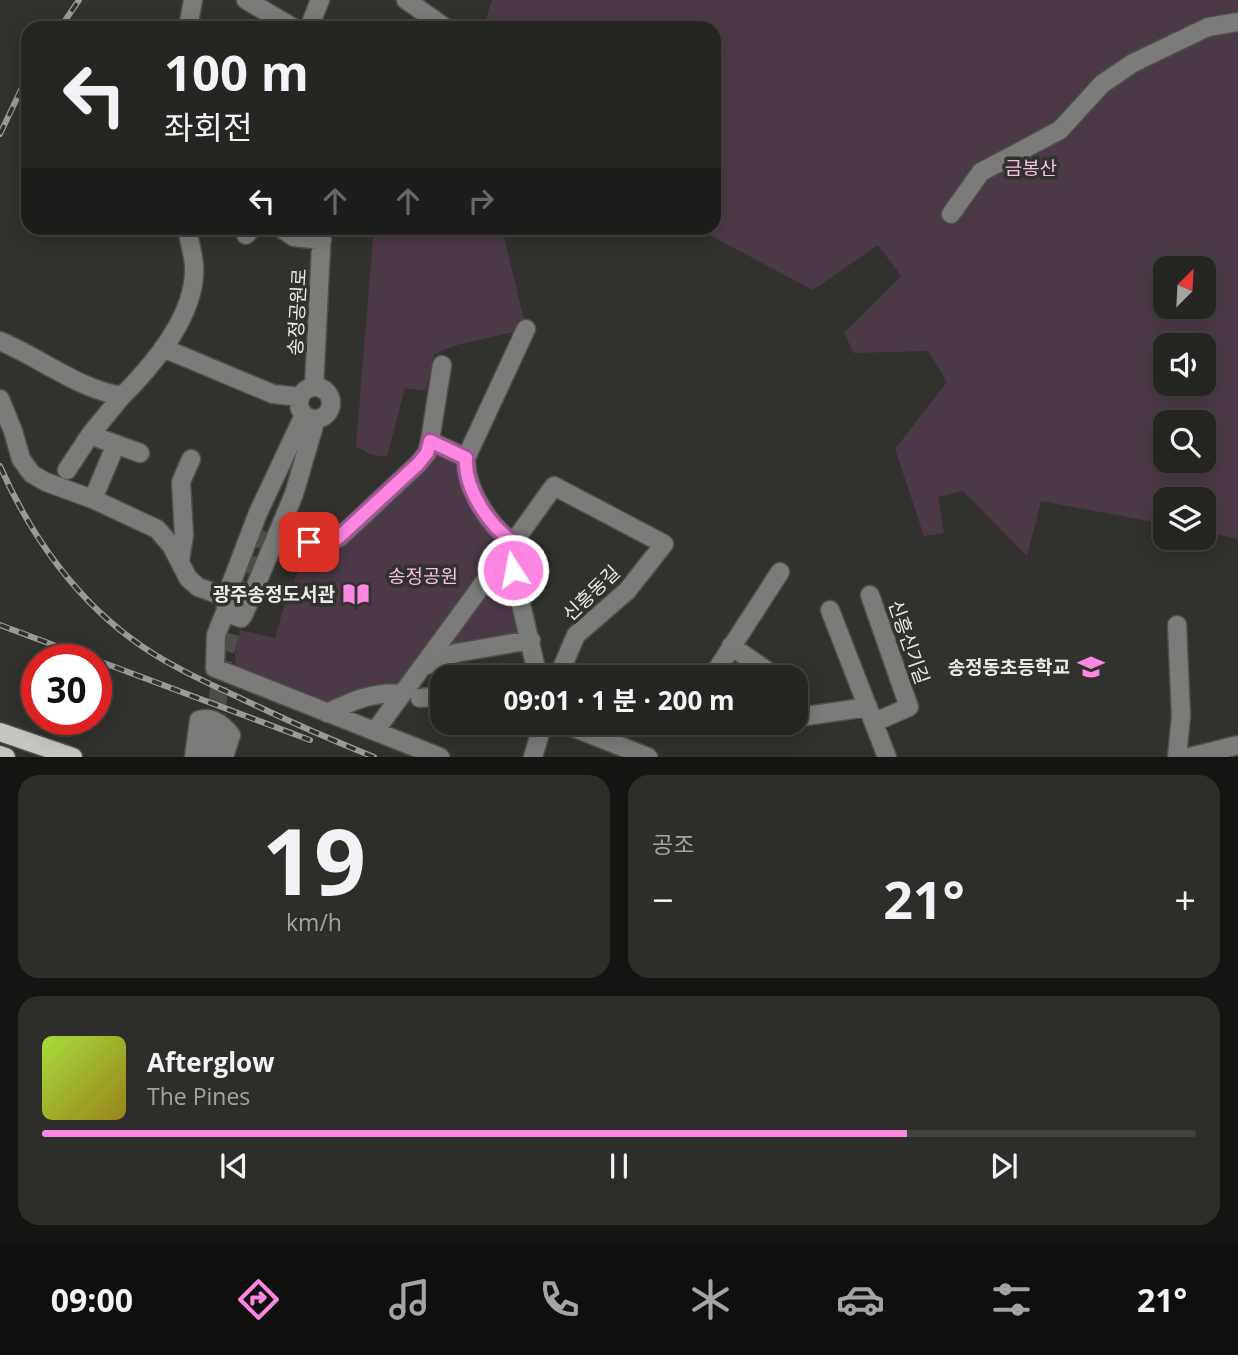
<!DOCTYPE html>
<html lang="ko">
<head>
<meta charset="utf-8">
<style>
  :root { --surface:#252522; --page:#2d2d2a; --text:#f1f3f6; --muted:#a3a5a5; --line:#424240; --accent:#fd86e2 }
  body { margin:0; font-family:"Open Sans","Noto Sans KR",sans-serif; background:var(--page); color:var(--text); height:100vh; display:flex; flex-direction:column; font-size:26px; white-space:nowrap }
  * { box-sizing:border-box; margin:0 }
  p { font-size:23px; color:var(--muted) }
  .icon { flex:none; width:38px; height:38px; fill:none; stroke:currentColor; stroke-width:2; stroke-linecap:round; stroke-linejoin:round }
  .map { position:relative; height:757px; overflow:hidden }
  .panel { display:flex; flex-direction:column; gap:18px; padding:18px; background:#141413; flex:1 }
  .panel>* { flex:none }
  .banner { position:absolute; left:21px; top:21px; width:700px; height:214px; border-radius:21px; box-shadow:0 4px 18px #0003,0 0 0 2px var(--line); background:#252522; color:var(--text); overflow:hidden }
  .needle { width:46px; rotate:24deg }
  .buttons { position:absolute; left:1153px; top:256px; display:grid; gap:14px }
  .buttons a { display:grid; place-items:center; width:63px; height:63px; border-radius:14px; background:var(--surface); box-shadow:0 4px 18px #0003,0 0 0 2px var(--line); font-size:35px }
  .speed { position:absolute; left:21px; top:644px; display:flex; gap:14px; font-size:35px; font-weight:700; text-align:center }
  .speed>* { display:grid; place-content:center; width:91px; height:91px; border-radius:50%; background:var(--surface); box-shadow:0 4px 18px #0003,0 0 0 2px var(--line); line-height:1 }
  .speed .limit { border:10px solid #d22; background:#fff; color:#111 }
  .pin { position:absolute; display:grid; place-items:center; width:60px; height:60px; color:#fff; margin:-30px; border-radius:14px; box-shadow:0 4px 10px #0006 }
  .me { position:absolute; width:77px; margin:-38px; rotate:349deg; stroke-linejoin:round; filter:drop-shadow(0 0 5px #0008) }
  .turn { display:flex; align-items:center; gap:24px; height:147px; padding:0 28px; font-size:32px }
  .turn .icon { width:91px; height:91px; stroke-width:2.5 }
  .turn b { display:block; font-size:49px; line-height:60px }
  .lanes { display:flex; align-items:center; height:66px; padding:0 28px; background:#0003; justify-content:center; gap:35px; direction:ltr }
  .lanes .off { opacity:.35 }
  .big { font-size:52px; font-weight:700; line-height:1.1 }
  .panel .card { flex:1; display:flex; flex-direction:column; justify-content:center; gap:10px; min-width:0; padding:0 24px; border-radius:21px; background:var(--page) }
  .panel .dial { align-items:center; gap:0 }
  .dial b { font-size:91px; line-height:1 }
  .song { display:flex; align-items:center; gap:21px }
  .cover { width:84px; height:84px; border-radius:10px; background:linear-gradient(135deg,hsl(80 70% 55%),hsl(50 70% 35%)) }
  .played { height:7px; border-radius:4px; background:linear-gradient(90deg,var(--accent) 75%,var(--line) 75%) }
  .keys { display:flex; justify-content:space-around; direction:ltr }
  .heat { display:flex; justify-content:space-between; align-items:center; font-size:38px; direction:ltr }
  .panel .tiles { flex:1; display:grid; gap:18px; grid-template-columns:1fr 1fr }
  .card:last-child { grid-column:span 2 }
  .trip { position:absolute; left:430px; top:665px; width:378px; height:70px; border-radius:21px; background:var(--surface); box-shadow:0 4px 18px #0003,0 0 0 2px var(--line); font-weight:700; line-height:70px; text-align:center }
  .dock { display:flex; height:112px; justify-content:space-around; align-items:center; background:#0f0f0e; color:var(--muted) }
  .dock .icon { width:49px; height:49px }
  .dock .on { color:var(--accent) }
  .dock b { font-size:32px; color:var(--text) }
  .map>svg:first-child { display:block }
</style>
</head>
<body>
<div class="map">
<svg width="1238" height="757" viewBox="0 0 1238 757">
  <rect width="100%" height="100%" fill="#31312e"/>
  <path fill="#4c3947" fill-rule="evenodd" d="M492,0H1238V539L1204,532V499H1166L1165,524L1041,501L1027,556L963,491L938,497L944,533L924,536L895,449L947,382L928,351L854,353L844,333L901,276L878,245L813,290L696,228H714V28H483ZM1166,268H1204V306H1166ZM1166,345H1204V383H1166ZM1166,422H1204V460H1166Z
    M374,228H502L526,329L457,345L434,354L426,391L405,388L387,457L369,454L356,446Z
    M430,441L466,458L503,535L531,640L422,667L402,694L338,708L236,667L235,655L240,630L275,638L282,613L309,542L339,537Z"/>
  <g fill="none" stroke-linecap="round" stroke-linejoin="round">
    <path stroke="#4d4d4a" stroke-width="18" stroke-dasharray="18 9" stroke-linecap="butt" d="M214,731L222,665L234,619L268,529"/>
    <g stroke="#4f4f4c" stroke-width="21">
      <path id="minor" d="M246,0L294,28
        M406,0L446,28
        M188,28L193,0
        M309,28L320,0
        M951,214L981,172L1060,130L1102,84L1133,63L1208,27L1238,22
        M281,228L294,237L322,240
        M246,235L252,228
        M0,341C41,358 78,389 122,396C154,364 197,313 194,265C193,253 189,240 187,228
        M163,348L273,394L300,397
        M314,387L322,228
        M299 403a16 16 0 1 1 32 0a16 16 0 1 1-32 0Z
        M0,399L13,431L21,459L32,474L46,482L95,500L157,529L171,545L188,578L198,587L226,597
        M304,415L258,513L226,597V610L229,614L241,618L244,614L294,494L316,419
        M90,435L140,453
        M430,441L442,365
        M466,458L526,329
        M67,470L90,435L122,396
        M93,499L116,444
        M278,534L309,542L339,538L418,464L427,453L430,441L466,458C465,489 489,525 513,543L375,731
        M180,560L184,535L181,482L191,459
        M870,595L909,707L875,722
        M226,610L216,635L215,668L440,757
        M830,610L887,757
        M1177,625L1181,716L1177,757
        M731,646L776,677
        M422,667L456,653L531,640
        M538,677L513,570V543L554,486L664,544L627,591L576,635L558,677
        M724,677L716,671L780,572
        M420,698L443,696
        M796,711L806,716L868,707
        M327,713C352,701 374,691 402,694
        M562,723L648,757
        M194,757L199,720C212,716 223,725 231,735L224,757
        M207,757L214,731
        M533,757L543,723
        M1190,757L1238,745"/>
    </g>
    <g stroke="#4f4f4c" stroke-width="21">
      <path id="major" d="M0,732L73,757
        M0,755L6,757"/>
    </g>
    <use href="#minor" stroke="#7b7b79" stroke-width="18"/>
    <use href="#major" stroke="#c5c5c1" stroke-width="18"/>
    <g stroke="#9a9a98" stroke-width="6">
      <path id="rail" d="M60,28L79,0
        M0,134L28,75
        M0,466C31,537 78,603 143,647C174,668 208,683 242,699C286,720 329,739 374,757
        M0,625L94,660
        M96,660L310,740"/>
    </g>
    <use href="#rail" stroke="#31312e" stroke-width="3.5" stroke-dasharray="10" stroke-linecap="butt"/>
  </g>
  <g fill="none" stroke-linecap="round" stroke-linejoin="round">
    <g stroke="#a45793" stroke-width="18">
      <path id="route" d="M309,542L338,538L418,464L427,453L430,441L466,458C464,489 489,525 513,542V570"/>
    </g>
    <use href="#route" stroke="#fd86e2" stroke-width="12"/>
  </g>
  <defs>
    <g id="library-bare" transform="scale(2.1)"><path d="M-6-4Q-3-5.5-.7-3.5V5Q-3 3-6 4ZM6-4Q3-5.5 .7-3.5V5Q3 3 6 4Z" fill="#fd86e2" stroke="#31312e" stroke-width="2.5" paint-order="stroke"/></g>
    <g id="school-bare" transform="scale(2.1)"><path d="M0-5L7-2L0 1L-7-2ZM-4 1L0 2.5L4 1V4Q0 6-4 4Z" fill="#fd86e2" stroke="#31312e" stroke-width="2.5" paint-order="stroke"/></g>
  </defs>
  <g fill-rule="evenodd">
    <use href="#library-bare" x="356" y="594"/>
    <use href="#school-bare" x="1091" y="667"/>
  </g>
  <g text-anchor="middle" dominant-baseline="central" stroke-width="7" stroke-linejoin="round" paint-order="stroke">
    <g font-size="19" fill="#f9bfe9" stroke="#31312e">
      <text x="1031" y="168">금봉산</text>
      <text x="423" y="576">송정공원</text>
    </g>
    <g font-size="19" fill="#eaeae8" stroke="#31312e">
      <text transform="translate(297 312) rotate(-87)">송정공원로</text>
      <text transform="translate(591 593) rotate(-44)">신흥동길</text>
      <text transform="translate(909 642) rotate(71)">신흥신기길</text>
    </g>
    <g font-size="19" font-weight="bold" fill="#eaeae8" stroke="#31312e" text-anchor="end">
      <text x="335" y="594">광주송정도서관</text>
      <text x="1070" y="667">송정동초등학교</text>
    </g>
  </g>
</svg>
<div class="buttons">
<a><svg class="needle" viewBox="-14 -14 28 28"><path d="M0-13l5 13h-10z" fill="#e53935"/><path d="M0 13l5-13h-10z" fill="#a3a5a5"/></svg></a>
<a><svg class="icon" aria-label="sound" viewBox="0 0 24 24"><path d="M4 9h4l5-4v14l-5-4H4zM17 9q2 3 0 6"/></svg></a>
<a><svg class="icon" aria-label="search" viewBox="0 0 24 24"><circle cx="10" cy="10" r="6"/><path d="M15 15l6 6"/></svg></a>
<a><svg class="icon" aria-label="layers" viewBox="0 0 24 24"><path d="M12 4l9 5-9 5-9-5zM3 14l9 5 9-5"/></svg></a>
</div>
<div class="speed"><div class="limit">30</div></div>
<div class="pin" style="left:309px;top:542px;background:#d93025"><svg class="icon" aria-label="arrive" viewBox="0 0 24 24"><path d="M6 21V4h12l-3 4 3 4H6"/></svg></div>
<svg class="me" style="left:513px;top:570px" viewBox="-20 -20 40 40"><circle r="17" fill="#fd86e2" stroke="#fff" stroke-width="3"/><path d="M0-11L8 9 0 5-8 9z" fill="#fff"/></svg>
<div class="trip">09:01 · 1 분 · 200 m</div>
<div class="banner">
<div class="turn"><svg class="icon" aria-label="left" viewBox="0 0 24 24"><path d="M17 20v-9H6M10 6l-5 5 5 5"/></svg><div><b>100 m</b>좌회전</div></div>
<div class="lanes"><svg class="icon" aria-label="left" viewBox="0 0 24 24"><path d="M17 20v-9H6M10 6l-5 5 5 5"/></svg><svg class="icon off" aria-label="ahead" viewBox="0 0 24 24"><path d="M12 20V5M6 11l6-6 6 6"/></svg><svg class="icon off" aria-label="ahead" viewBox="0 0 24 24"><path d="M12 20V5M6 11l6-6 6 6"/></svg><svg class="icon off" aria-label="right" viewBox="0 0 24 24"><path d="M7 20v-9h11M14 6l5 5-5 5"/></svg></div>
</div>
</div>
<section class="panel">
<div class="tiles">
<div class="card dial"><b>19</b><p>km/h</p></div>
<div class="card"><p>공조</p>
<div class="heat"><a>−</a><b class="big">21°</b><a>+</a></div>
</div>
<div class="card">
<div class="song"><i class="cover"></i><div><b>Afterglow</b><p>The Pines</p></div></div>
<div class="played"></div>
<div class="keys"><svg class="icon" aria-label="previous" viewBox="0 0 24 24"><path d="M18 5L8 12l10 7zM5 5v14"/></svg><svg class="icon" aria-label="pause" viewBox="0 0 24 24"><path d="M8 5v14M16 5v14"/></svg><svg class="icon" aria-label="next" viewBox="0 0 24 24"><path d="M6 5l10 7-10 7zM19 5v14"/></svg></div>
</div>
</div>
</section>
<nav class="dock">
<b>09:00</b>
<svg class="icon on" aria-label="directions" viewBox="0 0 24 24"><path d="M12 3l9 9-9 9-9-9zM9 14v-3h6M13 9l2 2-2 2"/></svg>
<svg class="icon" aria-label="music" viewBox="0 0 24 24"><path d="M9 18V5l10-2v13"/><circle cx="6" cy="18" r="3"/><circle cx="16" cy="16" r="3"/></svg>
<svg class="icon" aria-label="phone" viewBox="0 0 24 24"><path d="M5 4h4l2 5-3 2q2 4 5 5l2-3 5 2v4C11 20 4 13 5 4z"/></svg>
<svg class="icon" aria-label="climate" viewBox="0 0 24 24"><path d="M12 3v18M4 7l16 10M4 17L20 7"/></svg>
<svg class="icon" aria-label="car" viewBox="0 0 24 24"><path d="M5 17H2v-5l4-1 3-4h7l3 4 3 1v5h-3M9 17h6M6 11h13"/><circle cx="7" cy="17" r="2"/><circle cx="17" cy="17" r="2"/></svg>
<svg class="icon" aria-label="filters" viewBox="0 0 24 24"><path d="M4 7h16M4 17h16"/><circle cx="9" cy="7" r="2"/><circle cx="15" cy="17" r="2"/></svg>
<b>21°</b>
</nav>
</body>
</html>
